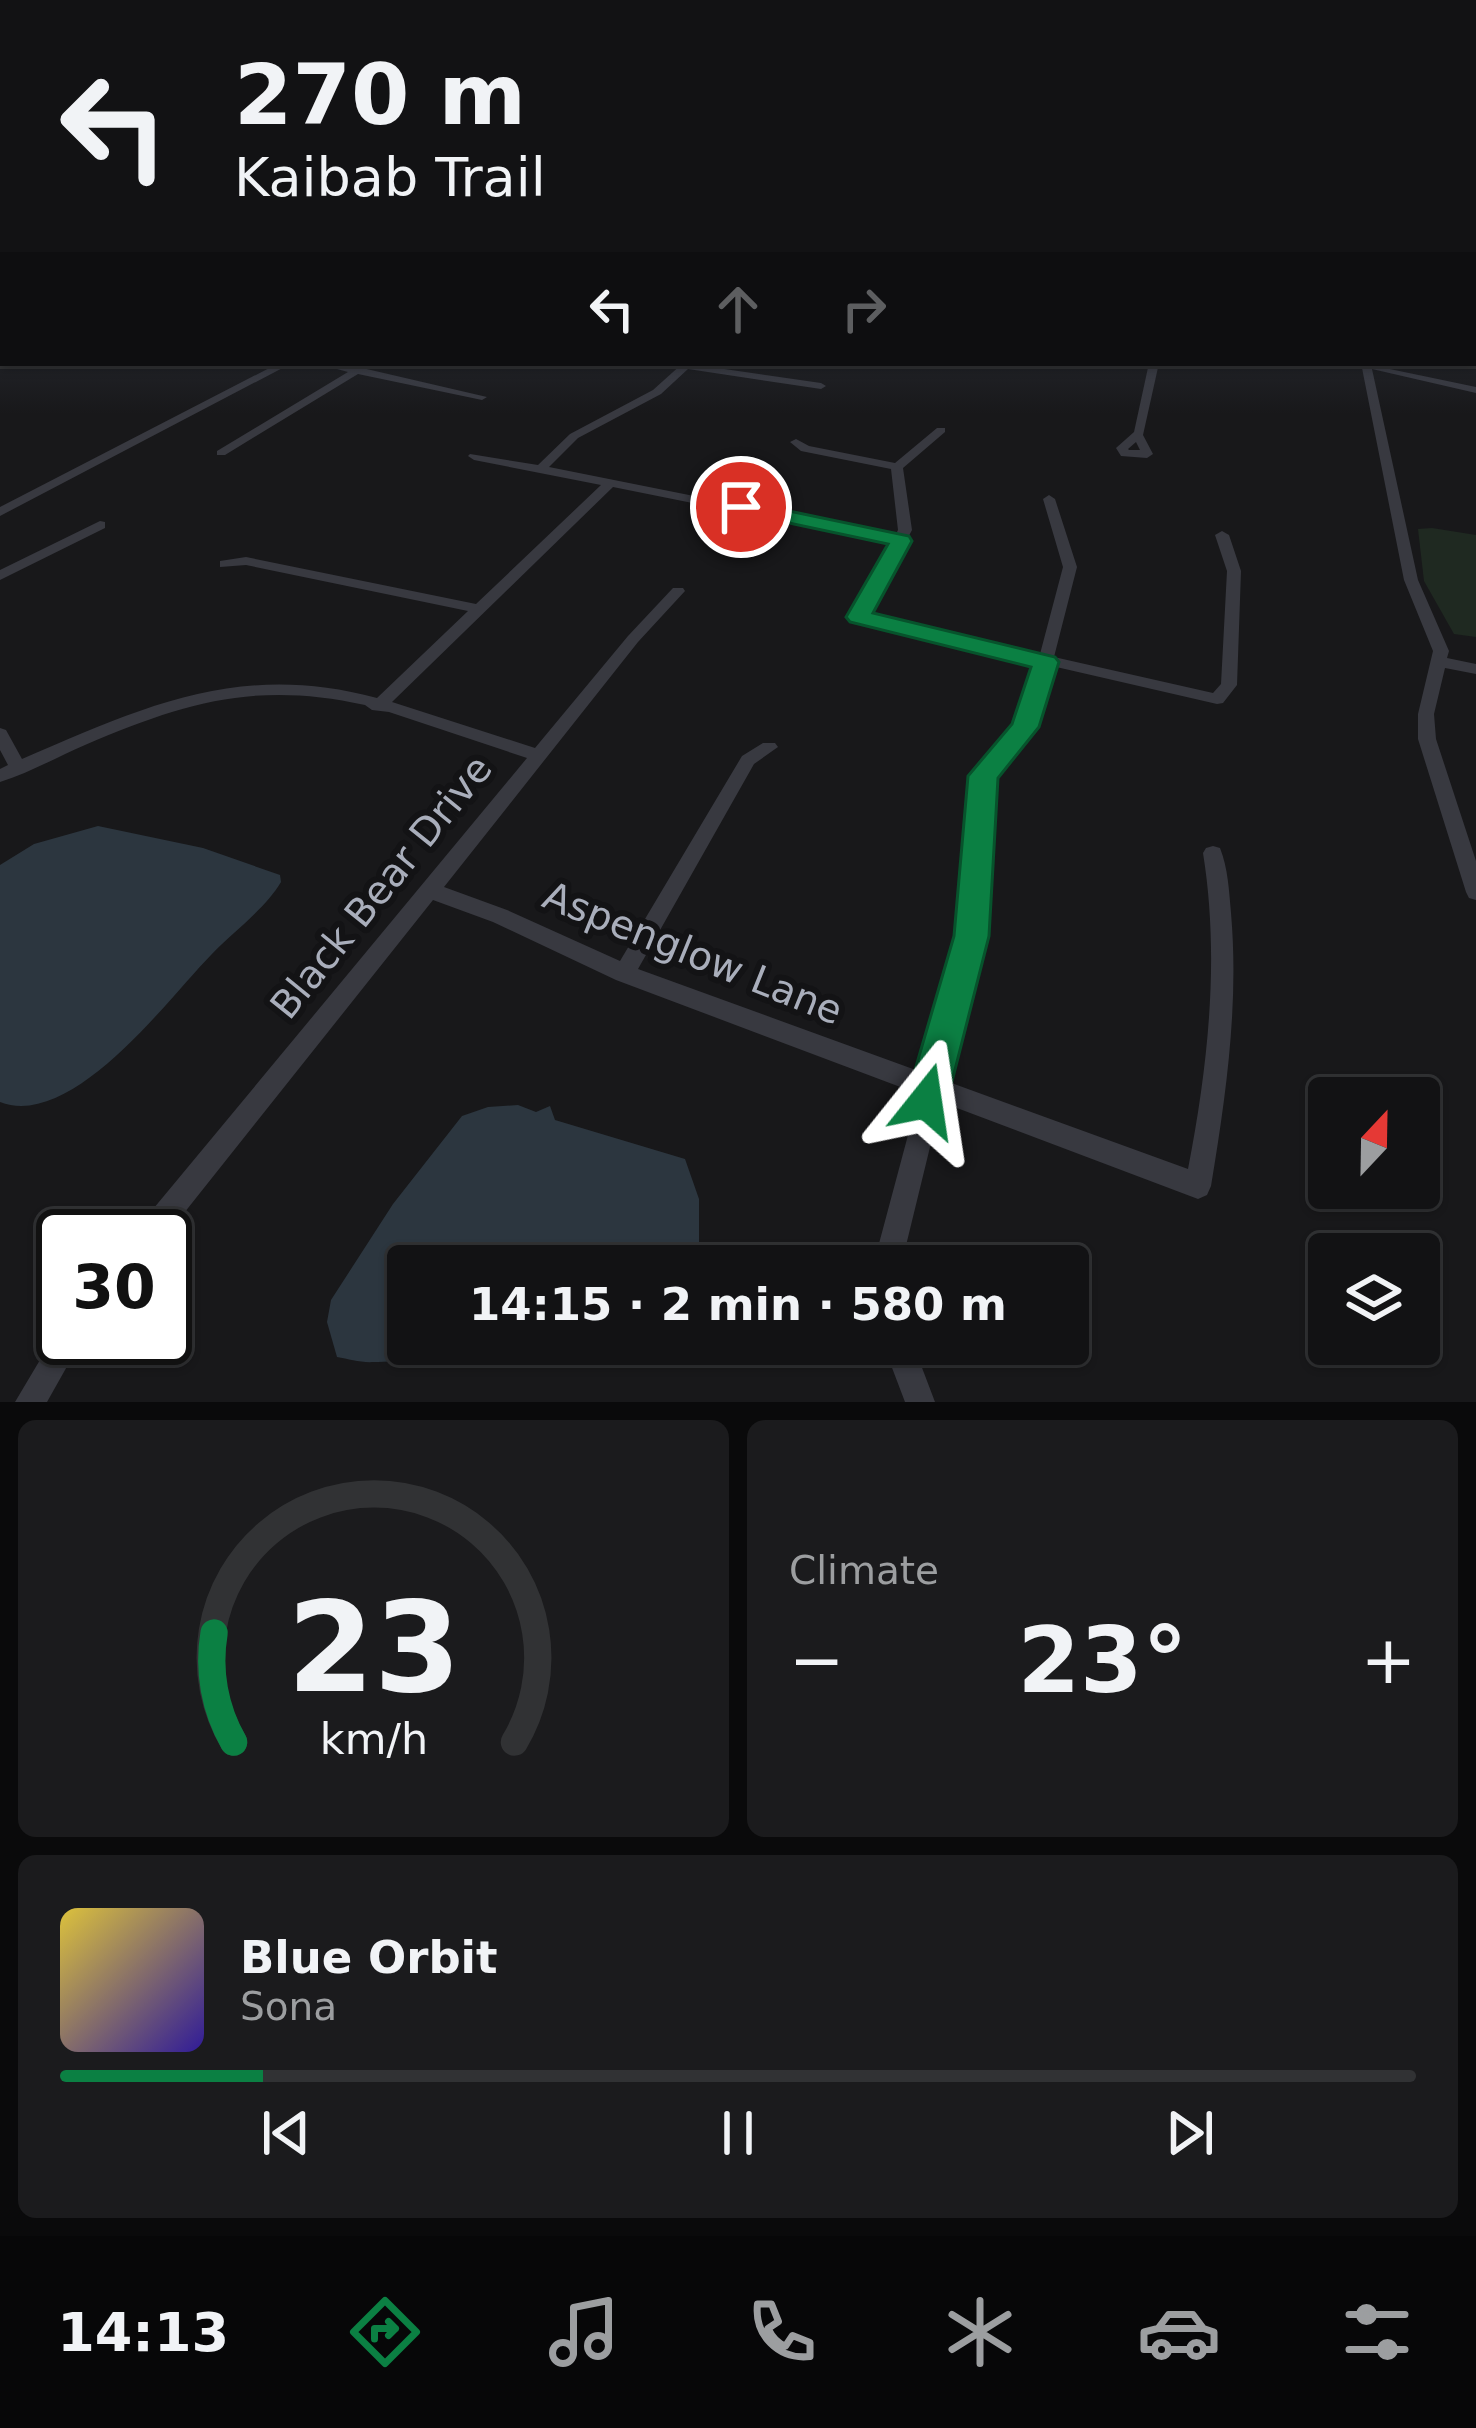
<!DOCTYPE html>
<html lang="en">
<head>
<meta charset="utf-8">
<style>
  :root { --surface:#121214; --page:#1b1b1d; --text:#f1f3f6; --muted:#9c9ea0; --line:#313234; --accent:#0b8043 }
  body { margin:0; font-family:"DejaVu Sans",sans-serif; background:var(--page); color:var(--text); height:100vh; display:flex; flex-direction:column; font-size:45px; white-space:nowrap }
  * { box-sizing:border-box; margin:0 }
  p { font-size:39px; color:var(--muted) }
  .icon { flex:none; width:66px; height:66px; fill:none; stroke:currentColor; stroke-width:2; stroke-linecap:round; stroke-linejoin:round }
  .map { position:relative; height:1402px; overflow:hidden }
  .details { display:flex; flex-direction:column; gap:18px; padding:18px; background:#0a0a0b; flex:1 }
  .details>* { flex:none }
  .top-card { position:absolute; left:0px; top:0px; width:1476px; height:366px; box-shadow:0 3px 9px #0004,0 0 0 3px var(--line); background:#121214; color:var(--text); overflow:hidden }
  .needle { width:78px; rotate:22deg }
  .buttons { position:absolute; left:1308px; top:1077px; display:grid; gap:24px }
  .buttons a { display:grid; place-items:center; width:132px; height:132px; border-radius:12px; background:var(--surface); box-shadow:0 3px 9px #0004,0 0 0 3px var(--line); font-size:60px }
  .speed { position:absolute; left:36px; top:1209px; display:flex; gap:24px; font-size:60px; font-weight:700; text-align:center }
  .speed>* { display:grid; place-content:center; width:156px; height:156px; border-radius:50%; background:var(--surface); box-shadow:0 3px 9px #0004,0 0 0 3px var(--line); line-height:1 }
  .speed .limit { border:6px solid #111; border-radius:18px; background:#fff; color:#111 }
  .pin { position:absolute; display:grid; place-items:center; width:102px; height:102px; color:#fff; margin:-51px; border:6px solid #fff; border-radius:50%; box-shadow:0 3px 12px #0007 }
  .me { position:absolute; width:132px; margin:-66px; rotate:15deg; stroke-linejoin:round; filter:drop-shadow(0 0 9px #0008) }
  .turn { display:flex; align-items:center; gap:42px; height:252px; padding:0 36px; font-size:54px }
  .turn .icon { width:156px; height:156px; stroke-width:2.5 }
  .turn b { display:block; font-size:84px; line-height:102px }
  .lanes { display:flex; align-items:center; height:114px; padding:0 36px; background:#0003; justify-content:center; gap:60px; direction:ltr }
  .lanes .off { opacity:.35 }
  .big { font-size:90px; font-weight:600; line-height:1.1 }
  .details .card { flex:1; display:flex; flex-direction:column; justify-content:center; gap:18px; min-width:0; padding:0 42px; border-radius:18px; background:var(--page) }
  .details .dial { align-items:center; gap:0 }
  .dial svg { height:312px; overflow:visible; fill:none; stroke:var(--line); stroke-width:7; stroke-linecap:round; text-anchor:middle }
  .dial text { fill:var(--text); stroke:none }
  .song { display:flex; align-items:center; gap:36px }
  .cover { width:144px; height:144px; border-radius:18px; background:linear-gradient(135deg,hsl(50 70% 55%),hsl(250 70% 35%)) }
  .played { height:12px; border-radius:6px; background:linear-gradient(90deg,var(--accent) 15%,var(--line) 15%) }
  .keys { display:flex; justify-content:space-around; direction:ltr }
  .heat { display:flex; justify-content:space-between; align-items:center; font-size:66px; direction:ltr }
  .details .tiles { flex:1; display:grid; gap:18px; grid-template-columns:1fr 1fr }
  .card:last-child { grid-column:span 2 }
  .trip { position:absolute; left:387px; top:1245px; width:702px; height:120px; border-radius:12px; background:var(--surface); box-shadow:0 3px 9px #0004,0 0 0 3px var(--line); font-weight:600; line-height:120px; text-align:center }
  .tabs { display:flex; height:192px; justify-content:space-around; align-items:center; background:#070708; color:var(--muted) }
  .tabs .icon { width:84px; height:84px }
  .tabs .on { color:var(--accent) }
  .tabs b { font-size:54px; color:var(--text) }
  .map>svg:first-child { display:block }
</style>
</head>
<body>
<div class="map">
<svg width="1476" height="1402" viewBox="0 0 1476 1402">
  <rect width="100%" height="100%" fill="#18181a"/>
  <path fill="#1f2921" d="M1432,528L1476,535V637L1454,634L1424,581L1418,529Z"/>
  <path fill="#2c363f" d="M98,826L203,848L280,875L281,882C265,909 233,932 211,955C167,1000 72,1130 0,1102V865L34,844Z
    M518,1105L536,1112L550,1106L555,1120L685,1159L699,1199V1266H408V1344H586L560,1358H541V1363C521,1346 405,1362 374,1362C361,1363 349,1359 337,1357L327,1322L331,1300L393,1204L462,1116L488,1107Z"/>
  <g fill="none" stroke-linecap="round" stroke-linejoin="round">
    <path fill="#383940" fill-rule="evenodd" d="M1473,223H1476V227H1473Z
      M279,363H292L0,516V507Z
      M315,363L358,367L487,397L482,400L358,374L225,455H217V451L348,372Z
      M683,363L821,383L826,386L821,389L688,369L661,394L578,438L549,467L895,536L898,530L891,469L801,451L790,442L796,439L809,446L895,463L937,428H945V432L903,468L912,530L867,615L1040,654L1063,567L1043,499L1049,495L1055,499L1077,567L1054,657L1213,693L1221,684L1227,571L1215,535L1222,531L1229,535L1241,571L1237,685L1223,703L1217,704L1052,666L1040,713L992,777L982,936L946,1081L1188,1169C1208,1066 1220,958 1203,853L1206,848L1213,846L1220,848C1228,868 1229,891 1231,913C1239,1004 1226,1096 1211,1186L1207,1195L1198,1199L941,1102L901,1266H873L919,1094L616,980L493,922L433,900L165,1237L136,1236L139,1226L527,758L389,712L372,710L365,705C257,681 185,702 85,745C57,757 29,773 0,782V769L8,765L0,750V728L6,730L22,759C145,706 240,661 377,698L468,611L246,565L220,567V561L246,557L476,604L601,485L474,460L468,456L470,454L538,465L570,434L653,390ZM613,487L891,543L851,617L853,620L1037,663L1024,712L974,776L960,936L924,1073L638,969L754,764L778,747L775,743H763L742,756L620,961L507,910L444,887L638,642L685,591L683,588H673L628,636L535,748L392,702Z
      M1149,363H1159L1143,435L1153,454L1147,458L1121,456L1116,448L1134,432ZM1136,442L1140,450H1129L1128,449Z
      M1361,363L1476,387V393L1372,369L1418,580L1449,651L1447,658L1476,664V674L1445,668L1434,714L1436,739L1476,861V900L1469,898L1466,892L1418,739V714L1433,651L1404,580Z
      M100,521L105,522V528L0,580V570Z
      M63,1326V1338H83L47,1402H15L59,1328Z
      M883,1344H913L935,1402H905Z"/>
    <path fill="#54565f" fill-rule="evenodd" d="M1473,349L1476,350V358L1473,357Z"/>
    <path fill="#646771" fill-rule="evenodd" d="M0,326H3V334H0Z"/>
  </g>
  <linearGradient id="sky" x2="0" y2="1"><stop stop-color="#0d0d0e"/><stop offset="0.52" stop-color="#373d49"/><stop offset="1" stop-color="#373d49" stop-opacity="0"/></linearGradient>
  <rect width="1476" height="414" fill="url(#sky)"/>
  <path fill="#0b8043" stroke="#07532c" stroke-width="3" d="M741,501L909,536L912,541L873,613L1055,657L1059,662L1039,727L998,778L989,936L947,1101L941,1115L926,1120L912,1115L906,1101L954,936L968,776L1012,724L1031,667L850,622L846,617L888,544L733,511L730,507Z"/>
  <g text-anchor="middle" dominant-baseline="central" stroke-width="12" stroke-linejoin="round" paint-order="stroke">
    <g font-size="39" fill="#a9aebb" stroke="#131315">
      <text transform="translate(381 887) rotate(-51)">Black Bear Drive</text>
      <text transform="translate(693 953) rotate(22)">Aspenglow Lane</text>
    </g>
  </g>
</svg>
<div class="buttons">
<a><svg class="needle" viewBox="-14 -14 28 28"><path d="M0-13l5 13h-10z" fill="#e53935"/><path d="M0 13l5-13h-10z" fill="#9c9ea0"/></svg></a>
<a><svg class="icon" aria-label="layers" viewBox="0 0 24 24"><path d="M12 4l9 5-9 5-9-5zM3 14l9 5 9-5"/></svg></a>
</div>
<div class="speed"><div class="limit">30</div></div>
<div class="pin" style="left:741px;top:507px;background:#d93025"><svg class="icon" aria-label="arrive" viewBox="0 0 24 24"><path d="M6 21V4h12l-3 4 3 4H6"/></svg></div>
<svg class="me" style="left:926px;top:1101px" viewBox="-20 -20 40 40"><path d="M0-17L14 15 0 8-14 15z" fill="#0b8043" stroke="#fff" stroke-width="4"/></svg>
<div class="trip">14:15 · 2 min · 580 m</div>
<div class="top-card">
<div class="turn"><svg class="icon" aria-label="left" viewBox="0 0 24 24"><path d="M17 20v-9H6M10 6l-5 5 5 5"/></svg><div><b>270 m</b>Kaibab Trail</div></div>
<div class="lanes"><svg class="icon" aria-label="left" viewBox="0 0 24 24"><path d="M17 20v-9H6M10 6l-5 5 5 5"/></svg><svg class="icon off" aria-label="ahead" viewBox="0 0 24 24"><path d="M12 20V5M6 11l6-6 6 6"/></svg><svg class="icon off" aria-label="right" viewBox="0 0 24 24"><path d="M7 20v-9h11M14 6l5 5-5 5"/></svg></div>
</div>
</div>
<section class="details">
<div class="tiles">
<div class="card dial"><svg viewBox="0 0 100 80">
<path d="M14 69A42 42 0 1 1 86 69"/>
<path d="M14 69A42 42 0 0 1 9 41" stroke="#0b8043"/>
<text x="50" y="56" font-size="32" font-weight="700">23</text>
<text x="50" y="72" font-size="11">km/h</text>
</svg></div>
<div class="card"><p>Climate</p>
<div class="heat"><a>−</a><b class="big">23°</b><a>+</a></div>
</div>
<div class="card">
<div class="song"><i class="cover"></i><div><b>Blue Orbit</b><p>Sona</p></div></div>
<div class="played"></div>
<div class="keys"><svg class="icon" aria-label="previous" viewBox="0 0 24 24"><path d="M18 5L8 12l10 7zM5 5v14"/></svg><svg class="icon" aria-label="pause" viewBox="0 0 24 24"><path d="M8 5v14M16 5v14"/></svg><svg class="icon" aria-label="next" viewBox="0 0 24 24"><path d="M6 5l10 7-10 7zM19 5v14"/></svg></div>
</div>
</div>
</section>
<nav class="tabs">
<b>14:13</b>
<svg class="icon on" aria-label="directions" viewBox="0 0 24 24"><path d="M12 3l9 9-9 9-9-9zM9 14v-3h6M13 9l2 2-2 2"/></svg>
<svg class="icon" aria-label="music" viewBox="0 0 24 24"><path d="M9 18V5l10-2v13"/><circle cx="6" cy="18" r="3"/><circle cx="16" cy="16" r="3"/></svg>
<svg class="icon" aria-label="phone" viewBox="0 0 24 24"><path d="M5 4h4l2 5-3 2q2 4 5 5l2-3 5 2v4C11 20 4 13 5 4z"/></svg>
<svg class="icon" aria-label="climate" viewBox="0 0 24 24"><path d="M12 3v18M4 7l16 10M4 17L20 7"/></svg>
<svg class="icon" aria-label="car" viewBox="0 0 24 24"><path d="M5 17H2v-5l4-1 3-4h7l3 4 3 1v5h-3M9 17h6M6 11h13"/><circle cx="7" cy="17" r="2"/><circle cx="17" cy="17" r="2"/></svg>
<svg class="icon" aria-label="filters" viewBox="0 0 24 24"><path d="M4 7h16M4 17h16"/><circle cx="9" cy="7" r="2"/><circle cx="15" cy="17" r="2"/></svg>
</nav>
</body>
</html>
